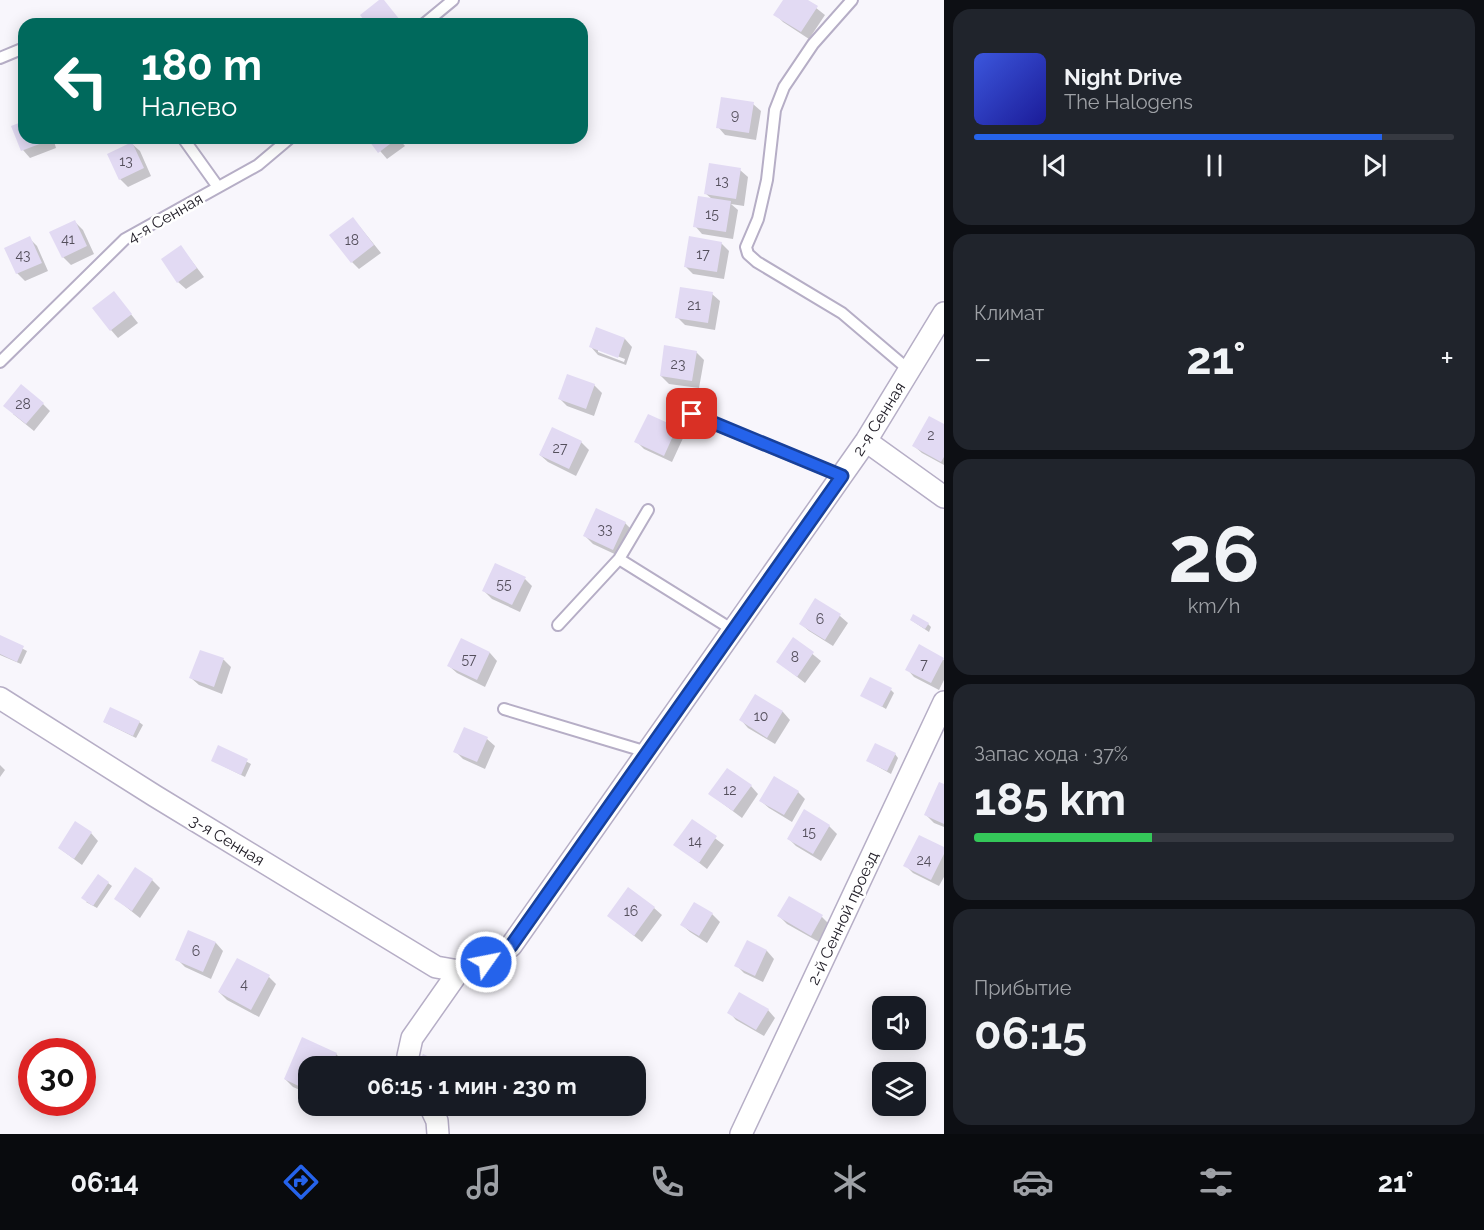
<!DOCTYPE html>
<html lang="ru">
<head>
<meta charset="utf-8">
<style>
  :root { --surface:#171b24; --page:#20242c; --text:#f1f3f6; --muted:#9ea1a6; --line:#363941; --accent:#2563eb }
  body { margin:0; font-family:Raleway,sans-serif; background:var(--page); color:var(--text); height:100vh; display:flex; flex-direction:column; font-size:22px; white-space:nowrap }
  * { box-sizing:border-box; margin:0 }
  p { font-size:20px; color:var(--muted) }
  .icon { flex:none; width:33px; height:33px; fill:none; stroke:currentColor; stroke-width:2; stroke-linecap:round; stroke-linejoin:round }
  .map { position:relative; flex:1; overflow:hidden }
  .details { display:flex; flex-direction:column; gap:9px; padding:9px; background:#0d0f14; width:540px }
  .details>* { flex:none }
  .banner { position:absolute; left:18px; top:18px; width:570px; height:126px; border-radius:18px; box-shadow:0 3px 15px #0003; background:#00695c; color:#fff; overflow:hidden }
  .fabs { position:absolute; left:872px; top:996px; display:grid; gap:12px }
  .fabs a { display:grid; place-items:center; width:54px; height:54px; border-radius:12px; background:var(--surface); box-shadow:0 3px 15px #0003; font-size:30px }
  .speed { position:absolute; left:18px; top:1038px; display:flex; gap:12px; font-size:30px; font-weight:700; text-align:center }
  .speed>* { display:grid; place-content:center; width:78px; height:78px; border-radius:50%; background:var(--surface); box-shadow:0 3px 15px #0003; line-height:1 }
  .speed .limit { border:9px solid #d22; background:#fff; color:#111 }
  .pin { position:absolute; display:grid; place-items:center; width:51px; height:51px; color:#fff; margin:-26px; border-radius:12px; box-shadow:0 3px 9px #0006 }
  .me { position:absolute; width:66px; margin:-33px; rotate:57deg; stroke-linejoin:round; filter:drop-shadow(0 0 4px #0008) }
  .turn { display:flex; align-items:center; gap:21px; height:126px; padding:0 24px; font-size:27px }
  .turn .icon { width:78px; height:78px; stroke-width:2.5 }
  .turn b { display:block; font-size:42px; line-height:51px }
  .big { font-size:45px; font-weight:700; line-height:1.1 }
  .details .tile { flex:1; display:flex; flex-direction:column; justify-content:center; gap:9px; min-width:0; padding:0 21px; border-radius:18px; background:var(--page) }
  .details .dial { align-items:center; gap:0 }
  .dial b { font-size:78px; line-height:1 }
  .song { display:flex; align-items:center; gap:18px }
  .cover { width:72px; height:72px; border-radius:9px; background:linear-gradient(135deg,hsl(230 70% 55%),hsl(240 70% 35%)) }
  .played { height:6px; border-radius:3px; background:linear-gradient(90deg,var(--accent) 85%,var(--line) 85%) }
  .keys { display:flex; justify-content:space-around; direction:ltr }
  .heat { display:flex; justify-content:space-between; align-items:center; font-size:33px; direction:ltr }
  .charge { height:9px; border-radius:4px; background:linear-gradient(90deg,#34c759 37%,var(--line) 0) }
  .trip { position:absolute; left:298px; top:1056px; width:348px; height:60px; border-radius:18px; background:var(--surface); box-shadow:0 3px 15px #0003; font-weight:700; line-height:60px; text-align:center }
  .dock { display:flex; height:96px; justify-content:space-around; align-items:center; background:#090b0e; color:var(--muted) }
  .dock .icon { width:42px; height:42px }
  .dock .current { color:var(--accent) }
  .dock b { font-size:27px; color:var(--text) }
  main { display:flex; flex:1; min-height:0 }
  .map>svg:first-child { display:block }
</style>
</head>
<body>
<main>
<div class="map">
<svg width="944" height="1134" viewBox="0 0 944 1134">
  <rect width="100%" height="100%" fill="#f8f6fc"/>
  <path fill="#0003" fill-rule="evenodd" d="M784,0H806L825,15L809,39L783,22L775,14Z
    M753,104L761,111L756,140L725,135L718,127Z
    M24,123V138H53L56,148L30,158L23,150Z
    M369,138H398L405,146L387,159Z
    M132,144L140,151L151,176L128,187L120,179Z
    M740,170L748,177L744,206L731,204L738,210L733,239L702,234L695,226L712,199L705,193Z
    M75,222L83,230L94,254L71,265L63,257Z
    M360,227L381,253L359,269L352,262Z
    M29,238L37,246L48,271L25,281L17,273Z
    M721,243L729,251L724,279L693,274L686,267Z
    M181,247L204,277L186,289L178,282Z
    M114,293L138,323L118,338L111,330Z
    M712,294L720,301L715,330L685,325L677,317Z
    M625,339L632,347L626,365L598,355L591,347ZM598,349L625,359L624,362L598,352Z
    M696,352L704,360L699,388L669,384L661,376Z
    M594,385L602,393L594,416L567,406L559,398Z
    M43,404L50,411L34,431L13,414Z
    M648,416L676,429L684,436L672,462L644,449L636,441Z
    M944,425V465L922,453L914,446Z
    M581,442L589,450L576,476L548,462L540,455Z
    M597,510L625,523L633,531L621,557L593,544L585,536Z
    M525,579L532,586L520,612L492,599L484,591Z
    M815,600L840,616L848,623L833,646L809,631L801,624Z
    M911,620L928,624L931,627L929,632Z
    M0,637L27,651L21,664L0,655Z
    M794,639L821,661L805,683L778,662Z
    M461,640L490,653L497,661L485,687L457,673L449,666Z
    M919,646L944,660V680L939,690L914,677L907,669Z
    M201,652L224,660L231,667L222,694L199,685L191,678Z
    M891,690L894,693L886,709L862,695Z
    M756,696L783,712L790,720L775,744L748,728L741,720Z
    M104,722H139L143,725L136,738Z
    M465,729L487,739L495,746L485,769L463,759L455,751Z
    M219,747L251,764L245,777L213,761Z
    M895,754L898,758L891,774L868,761Z
    M0,765L5,770L0,777Z
    M751,786L758,794L742,818L710,794Z
    M944,786V827L934,823L926,815Z
    M798,792L805,799L792,822L769,808L761,801Z
    M692,821L724,845L707,869L675,844Z
    M829,826L837,834L821,861L796,846L789,839Z
    M91,833L98,841L82,865L59,848Z
    M944,849V877L939,886L913,873L905,865Z
    M152,880L160,888L140,918L116,899Z
    M108,883L112,886L97,908L86,902Z
    M654,908L662,915L642,942L609,916Z
    M712,914L720,922L707,943L690,932L682,925Z
    M779,916L822,917L829,924L819,942L787,924Z
    M189,932L216,943L223,951L211,979L185,967L177,959Z
    M747,942L767,951L774,959L763,982L744,973L736,965Z
    M269,977L276,984L259,1017L227,1000L219,992Z
    M768,1010L775,1018L764,1036L736,1020L729,1012Z
    M303,1039L336,1054L344,1062L342,1066H309V1094L293,1087L285,1079Z"/>
  <path fill="#e2daf3" d="M379,0H384L400,20L396,24H367L360,15Z
    M783,0H808L818,6L801,32L773,15Z
    M721,97L754,102L749,133L716,128Z
    M24,121V138H49L50,140L21,151L11,126Z
    M367,138H398L378,153Z
    M132,142L144,168L119,180L107,154Z
    M709,163L741,168L736,199L704,194Z
    M698,196L731,201L726,232L693,227Z
    M353,217L374,245L351,263L329,235Z
    M75,220L87,246L62,258L49,232Z
    M30,236L42,263L16,274L4,248Z
    M689,236L722,242L717,272L684,267Z
    M181,245L197,268L177,283L161,259Z
    M680,287L713,292L708,323L675,318Z
    M114,291L132,314L110,331L92,308Z
    M596,327L625,338L618,358L589,347Z
    M664,345L697,351L692,381L660,376Z
    M567,374L595,384L586,409L558,399Z
    M21,384L44,403L26,424L3,406Z
    M648,414L677,427L664,456L634,442Z
    M929,416L944,424V457L941,462L912,446Z
    M552,427L582,441L569,469L539,455Z
    M596,508L626,522L613,550L583,536Z
    M495,563L526,577L512,605L482,591Z
    M815,598L841,614L825,640L799,624Z
    M913,614L929,623L925,629L910,620Z
    M0,635L24,646L17,662L0,654Z
    M793,637L814,652L797,677L776,662Z
    M461,638L490,652L477,680L447,666Z
    M919,644L944,658L931,683L905,670Z
    M200,650L224,658L214,687L189,678Z
    M870,677L892,688L882,707L860,696Z
    M755,694L783,711L767,738L739,720Z
    M110,707L140,721L133,736L103,722Z
    M464,727L488,737L477,762L453,752Z
    M875,743L896,753L887,771L866,761Z
    M218,745L248,759L241,775L211,761Z
    M727,768L752,785L733,811L708,794Z
    M774,776L799,791L784,815L759,801Z
    M939,782L944,784V824L924,815Z
    M804,809L830,825L813,854L787,839Z
    M692,819L717,836L699,863L673,845Z
    M75,821L92,832L74,859L58,848Z
    M919,835L944,847V854L931,880L903,866Z
    M135,867L153,879L132,911L114,899Z
    M98,874L109,882L93,906L81,898Z
    M628,887L655,907L634,936L607,916Z
    M789,896L823,915L811,936L777,916Z
    M694,902L713,913L699,936L680,925Z
    M188,930L216,942L203,972L175,960Z
    M747,940L767,950L755,976L734,966Z
    M237,958L270,975L251,1010L218,992Z
    M739,992L769,1009L756,1030L727,1013Z
    M302,1037L337,1053L331,1066H309V1091L284,1079Z
    M423,1054L443,1063L441,1066H417Z"/>
  <g fill="none" stroke-linecap="round" stroke-linejoin="round">
    <g stroke="#b6aec6" stroke-width="14">
      <path id="service" d="M852,0L813,44L784,87L775,110L767,180L758,219L746,247L748,254L757,262L842,313L909,370
        M424,24L453,0
        M0,58L24,48
        M183,138L218,187
        M0,362L125,239L258,165L290,138
        M691,414L842,476
        M619,559L648,510
        M558,625L619,559L733,630
        M504,709L647,752"/>
    </g>
    <g stroke="#b6aec6" stroke-width="24">
      <path id="minor" d="M866,441L944,497
        M0,698L155,796L436,967L459,971L485,962L511,946L866,441L944,313
        M410,1066L408,1056L412,1038L459,971
        M430,1106L437,1121L438,1134
        M741,1134L944,702"/>
    </g>
    <use href="#service" stroke="#fff" stroke-width="10"/>
    <use href="#minor" stroke="#fff" stroke-width="21"/>
  </g>
  <g fill="none" stroke-linecap="round" stroke-linejoin="round">
    <g stroke="#184099" stroke-width="15">
      <path id="route" d="M486,962L511,946L842,476L692,414"/>
    </g>
    <use href="#route" stroke="#2563eb" stroke-width="10"/>
  </g>
  <g text-anchor="middle" dominant-baseline="central" stroke-width="5" stroke-linejoin="round" paint-order="stroke">
    <g font-size="14" fill="#544f5c">
      <text x="735" y="115">9</text>
      <text x="126" y="161">13</text>
      <text x="722" y="181">13</text>
      <text x="712" y="214">15</text>
      <text x="68" y="239">41</text>
      <text x="352" y="240">18</text>
      <text x="703" y="254">17</text>
      <text x="23" y="255">43</text>
      <text x="694" y="305">21</text>
      <text x="678" y="364">23</text>
      <text x="23" y="404">28</text>
      <text x="931" y="435">2</text>
      <text x="560" y="448">27</text>
      <text x="605" y="529">33</text>
      <text x="504" y="584">55</text>
      <text x="820" y="619">6</text>
      <text x="795" y="657">8</text>
      <text x="469" y="659">57</text>
      <text x="924" y="664">7</text>
      <text x="761" y="716">10</text>
      <text x="730" y="790">12</text>
      <text x="809" y="832">15</text>
      <text x="695" y="841">14</text>
      <text x="924" y="860">24</text>
      <text x="631" y="911">16</text>
      <text x="196" y="951">6</text>
      <text x="244" y="984">4</text>
    </g>
    <g font-size="16" fill="#24212a" stroke="#fff">
      <text transform="translate(165 218) rotate(-30)">4-я Сенная</text>
      <text transform="translate(879 419) rotate(-58)">2-я Сенная</text>
      <text transform="translate(227 840) rotate(31)">3-я Сенная</text>
      <text transform="translate(843 918) rotate(-65)">2-й Сенной проезд</text>
    </g>
  </g>
</svg>
<div class="fabs">
<a><svg class="icon" aria-label="sound" viewBox="0 0 24 24"><path d="M4 9h4l5-4v14l-5-4H4zM17 9q2 3 0 6"/></svg></a>
<a><svg class="icon" aria-label="layers" viewBox="0 0 24 24"><path d="M12 4l9 5-9 5-9-5zM3 14l9 5 9-5"/></svg></a>
</div>
<div class="speed"><div class="limit">30</div></div>
<div class="pin" style="left:692px;top:414px;background:#d93025"><svg class="icon" aria-label="arrive" viewBox="0 0 24 24"><path d="M6 21V4h12l-3 4 3 4H6"/></svg></div>
<svg class="me" style="left:486px;top:962px" viewBox="-20 -20 40 40"><circle r="17" fill="#2563eb" stroke="#fff" stroke-width="3"/><path d="M0-11L8 9 0 5-8 9z" fill="#fff"/></svg>
<div class="trip">06:15 · 1 мин · 230 m</div>
<div class="banner">
<div class="turn"><svg class="icon" aria-label="left" viewBox="0 0 24 24"><path d="M17 20v-9H6M10 6l-5 5 5 5"/></svg><div><b>180 m</b>Налево</div></div>
</div>
</div>
<section class="details">
<div class="tile">
<div class="song"><i class="cover"></i><div><b>Night Drive</b><p>The Halogens</p></div></div>
<div class="played"></div>
<div class="keys"><svg class="icon" aria-label="previous" viewBox="0 0 24 24"><path d="M18 5L8 12l10 7zM5 5v14"/></svg><svg class="icon" aria-label="pause" viewBox="0 0 24 24"><path d="M8 5v14M16 5v14"/></svg><svg class="icon" aria-label="next" viewBox="0 0 24 24"><path d="M6 5l10 7-10 7zM19 5v14"/></svg></div>
</div>
<div class="tile"><p>Климат</p>
<div class="heat"><a>−</a><b class="big">21°</b><a>+</a></div>
</div>
<div class="tile dial"><b>26</b><p>km/h</p></div>
<div class="tile"><p>Запас хода · 37%</p><b class="big">185 km</b><div class="charge"></div></div>
<div class="tile"><p>Прибытие</p><b class="big">06:15</b></div>
</section>
</main>
<nav class="dock">
<b>06:14</b>
<svg class="icon current" aria-label="directions" viewBox="0 0 24 24"><path d="M12 3l9 9-9 9-9-9zM9 14v-3h6M13 9l2 2-2 2"/></svg>
<svg class="icon" aria-label="music" viewBox="0 0 24 24"><path d="M9 18V5l10-2v13"/><circle cx="6" cy="18" r="3"/><circle cx="16" cy="16" r="3"/></svg>
<svg class="icon" aria-label="phone" viewBox="0 0 24 24"><path d="M5 4h4l2 5-3 2q2 4 5 5l2-3 5 2v4C11 20 4 13 5 4z"/></svg>
<svg class="icon" aria-label="climate" viewBox="0 0 24 24"><path d="M12 3v18M4 7l16 10M4 17L20 7"/></svg>
<svg class="icon" aria-label="car" viewBox="0 0 24 24"><path d="M5 17H2v-5l4-1 3-4h7l3 4 3 1v5h-3M9 17h6M6 11h13"/><circle cx="7" cy="17" r="2"/><circle cx="17" cy="17" r="2"/></svg>
<svg class="icon" aria-label="filters" viewBox="0 0 24 24"><path d="M4 7h16M4 17h16"/><circle cx="9" cy="7" r="2"/><circle cx="15" cy="17" r="2"/></svg>
<b>21°</b>
</nav>
</body>
</html>
